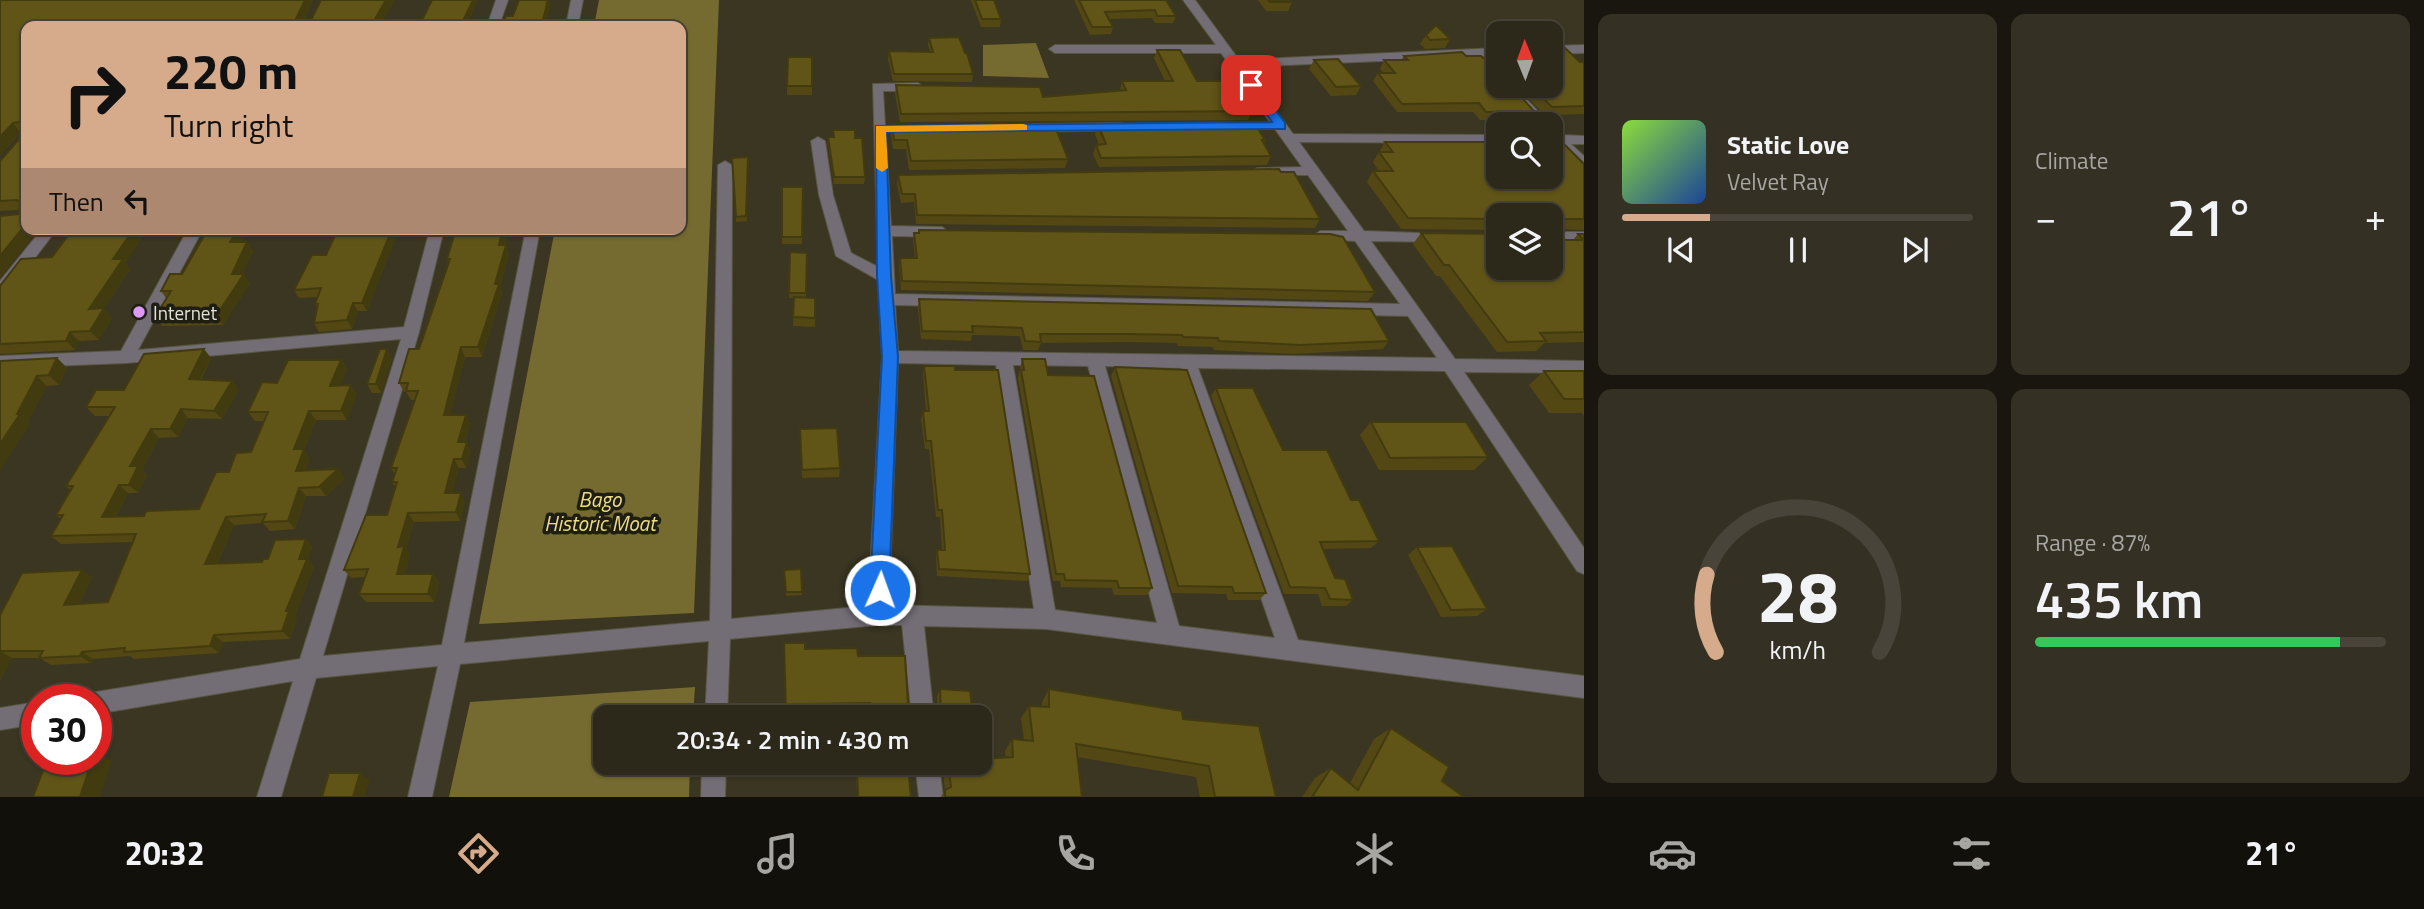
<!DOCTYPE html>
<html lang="en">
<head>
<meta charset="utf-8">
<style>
  :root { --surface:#2c281a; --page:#343023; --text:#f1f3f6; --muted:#a6a6a2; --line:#484439; --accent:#d6ab8b }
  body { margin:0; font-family:"Titillium Web",sans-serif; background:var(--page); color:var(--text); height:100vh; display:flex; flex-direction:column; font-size:26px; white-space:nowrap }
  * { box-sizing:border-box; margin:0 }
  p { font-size:23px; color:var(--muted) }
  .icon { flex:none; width:38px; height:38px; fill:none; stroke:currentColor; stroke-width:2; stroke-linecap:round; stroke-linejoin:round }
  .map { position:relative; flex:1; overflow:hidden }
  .side { display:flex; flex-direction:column; gap:14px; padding:14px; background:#18160e; width:840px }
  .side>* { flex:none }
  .hud { position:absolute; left:21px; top:21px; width:665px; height:214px; border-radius:14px; box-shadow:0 2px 5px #0004,0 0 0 2px var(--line); background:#d6ab8b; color:#111; overflow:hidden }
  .needle { width:46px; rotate:359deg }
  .tools { position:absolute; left:1486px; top:21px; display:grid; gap:14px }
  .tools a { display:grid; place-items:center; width:77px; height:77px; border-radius:14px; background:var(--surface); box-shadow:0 2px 5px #0004,0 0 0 2px var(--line); font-size:35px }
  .speed { position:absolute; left:21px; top:684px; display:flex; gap:14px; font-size:35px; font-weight:700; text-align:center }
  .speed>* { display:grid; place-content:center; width:91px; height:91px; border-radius:50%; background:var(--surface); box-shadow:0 2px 5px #0004,0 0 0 2px var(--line); line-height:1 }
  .speed .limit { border:10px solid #d22; background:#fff; color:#111 }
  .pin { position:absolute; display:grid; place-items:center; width:60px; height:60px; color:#fff; margin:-30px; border-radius:14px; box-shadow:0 4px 10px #0006 }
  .me { position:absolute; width:77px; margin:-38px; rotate:2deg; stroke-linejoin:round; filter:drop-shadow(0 0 5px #0008) }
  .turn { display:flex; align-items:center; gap:24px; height:147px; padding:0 28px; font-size:32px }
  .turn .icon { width:91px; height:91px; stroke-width:2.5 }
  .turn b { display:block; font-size:49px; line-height:60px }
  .then { display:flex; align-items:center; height:66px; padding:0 28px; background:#0003; gap:14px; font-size:26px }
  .big { font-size:52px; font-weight:600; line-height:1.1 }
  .side .card { flex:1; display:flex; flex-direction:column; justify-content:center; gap:10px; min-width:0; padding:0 24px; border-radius:14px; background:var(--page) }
  .side .dial { align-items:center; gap:0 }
  .dial svg { height:182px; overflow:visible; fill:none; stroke:var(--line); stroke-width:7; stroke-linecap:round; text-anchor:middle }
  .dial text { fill:var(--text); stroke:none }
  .song { display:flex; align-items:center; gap:21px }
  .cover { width:84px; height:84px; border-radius:10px; background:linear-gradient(135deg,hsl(90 70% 55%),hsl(220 70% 35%)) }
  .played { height:7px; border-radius:4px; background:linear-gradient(90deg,var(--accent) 25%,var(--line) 25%) }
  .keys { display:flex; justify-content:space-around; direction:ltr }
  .heat { display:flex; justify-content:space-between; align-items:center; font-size:38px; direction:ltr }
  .charge { height:10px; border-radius:5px; background:linear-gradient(90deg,#34c759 87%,var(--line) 0) }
  .side .tiles { flex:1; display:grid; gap:14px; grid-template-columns:repeat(2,1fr) }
  .trip { position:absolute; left:593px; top:705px; width:399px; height:70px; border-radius:14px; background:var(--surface); box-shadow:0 2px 5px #0004,0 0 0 2px var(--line); font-weight:600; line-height:70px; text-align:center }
  .tabs { display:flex; height:112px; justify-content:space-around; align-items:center; background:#12100a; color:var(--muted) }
  .tabs .icon { width:49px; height:49px }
  .tabs .on { color:var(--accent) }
  .tabs b { font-size:32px; color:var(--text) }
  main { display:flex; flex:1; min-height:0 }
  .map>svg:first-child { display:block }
</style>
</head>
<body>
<main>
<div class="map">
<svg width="1584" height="797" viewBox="0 0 1584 797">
  <rect width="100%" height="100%" fill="#3a3622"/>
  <path fill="#756a2f" d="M599,0H719L694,613L479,624L555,229H681V26H594Z
    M1036,43L1049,78L983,76V45Z
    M695,687L693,717L606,718V763H690L689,797H449L470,702Z"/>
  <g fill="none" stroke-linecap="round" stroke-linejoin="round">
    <g stroke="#585542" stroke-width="2">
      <path id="minor" d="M496,0H508L499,26H487Z
        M571,0H583L578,26H566Z
        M1183,0H1195L1239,60L1498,48V56L1244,67L1293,134L1498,135V143L1299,142L1364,231L1447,234L1449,237L1442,242L1371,241L1455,359L1584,361V373L1464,372L1584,548V574L1577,571L1445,371L1198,368L1298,640L1584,676V698L1046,629L924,626L934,718H912L902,625H878L730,639L727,718H705L709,641L460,664L432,797H408L438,666L316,678L281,797H257L293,681L96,714V700H86L88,695L96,692L300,659L401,339L126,363L0,368V356L121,351L188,229H203L138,350L404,327L430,229H444L419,332L323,656L442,645L526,229H540L464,643L710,621L718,165L725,161L732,165L731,619L868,606L882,357L878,280L836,256L819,195L811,141L818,137L825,141L833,195L851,253L878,267L873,84L918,83L924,87L918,91H883L891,226L942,227L949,232L942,237L892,236L895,294L1400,304L1355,241L1315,239L1313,236L1320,231H1348L1308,175H1252L1250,172L1257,168L1302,167L1221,53H1055L1049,49L1055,45H1216ZM895,305L1408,316L1437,358L898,351ZM898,363L996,365L1034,609L889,605ZM1013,365L1088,366L1157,623L1055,610ZM1105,366L1181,368L1275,638L1179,626Z
        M1584,45V53L1550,54V46Z
        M1501,86H1514L1550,124H1537Z
        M1120,123L1125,124V130L1032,132L1025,128L1032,124Z
        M1550,127L1562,135L1584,136V144H1571L1584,156V167L1579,166L1555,143L1550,142Z
        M42,229H57L6,296L0,298V281Z
        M1550,232H1584V242H1550Z
        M37,702V724L0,730V708Z
        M702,763H726L725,797H701Z
        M915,763H939L943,797H919Z"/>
    </g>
    <use href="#minor" fill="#736d76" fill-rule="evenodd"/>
  </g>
  <path fill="#534814" d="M0,0H313L305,18L26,26V229H38L0,277L19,214L20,210L0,211V161L20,138V133L0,155Z
    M971,0H994L1001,19L1000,27H981Z
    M1074,0H1166L1176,16L1173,23H1155L1152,18L1109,19L1113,27L1111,34L1090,35Z
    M1258,0H1290L1292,2L1288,11H1266Z
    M1426,35L1450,39L1445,48L1425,49L1420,44Z
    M929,38L973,74L972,82L893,81L888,59L889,51L930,52L928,45Z
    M1556,49L1580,62H1584V114L1545,115L1516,86H1550Z
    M1157,50L1197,81L1233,96L1252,111L1248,120L900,122L895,94L896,85L1043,97L1120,91L1122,81H1165L1154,58Z
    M1404,56L1498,86L1534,111L1528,120H1480L1473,112H1397L1373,81L1378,73H1384L1380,69L1384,60H1401Z
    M812,57V95H787V86Z
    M1314,60L1361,86L1356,95L1331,96L1309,69Z
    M1098,125L1265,140L1264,144L1271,156L1267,165L1099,167L1093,154L1096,145H1099L1095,134Z
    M892,127L1068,159L1065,168L909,170L906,149H893L891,136Z
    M833,130L855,138L865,177L864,184H834L828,144V137H833Z
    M1385,142L1584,164V230L1556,229L1550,223V215H1544L1543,214L1498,215V230L1401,229L1367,182L1373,171H1379L1373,162Z
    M748,157L747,221L736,222L732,158Z
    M898,175L1320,219L1315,228L916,224L914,202L901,203L897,184Z
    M782,187H803L802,244H782Z
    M58,229H155L152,234H144L125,263L130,269L104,309L112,318L99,340L79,341L75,350L0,354V286L52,257L72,230L59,231Z
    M338,229H399L367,311H358L352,329L319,332L314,323L317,309L315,304L317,297L299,298L294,290L326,255Z
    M456,229H509L505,245H506L509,255L500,286L502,293L482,357H465L450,415H466L470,424L465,442L471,451L466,468H459L452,493L465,502L460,521L414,522L406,549L410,555L405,574H433L439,582L434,602H366L359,594L365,577L351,578L344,570L387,515L395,487L392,482L395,474L391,468L415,400H411L406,392H404L399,383L419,349L448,262L447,259Z
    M919,230L1375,292L1368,301L901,290L899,267L900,258H915L913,242L914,233H919Z
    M1421,233L1498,268L1573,240L1578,234H1584V342L1544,343L1536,351L1497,352L1440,276H1436L1413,244Z
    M242,242H247L253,251L242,274L250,283L223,325L162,326L155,317L166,298L161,291L182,274Z
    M790,252L807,253L806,298L815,318V327L793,326L794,298H789Z
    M919,299L1389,341L1383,349L1294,354L1214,350L1213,347L1178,346L1177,343L1127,342L1041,343L1038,350H1023L1020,336L972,335L971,341L921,339L918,308Z
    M57,358L67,368L59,385L47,386L28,421L30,423L0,470V361Z
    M211,358L201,380L232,381L239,390L222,419L188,418L178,437L159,438L142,470L147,475L138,493H128L116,517L144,516L199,509L229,472L251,452L265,421H255L248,412L277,383L341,360L347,369L340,385L357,394L347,420H316L304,450L310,458L306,470L338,469L345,478L326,496H306L295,529L270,531L263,523L234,525L217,564L262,562L306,539L312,547L308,560L314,567L295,616L297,618L290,639L223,642L219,653L134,659L130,656L93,659L91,663L51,665L40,658H12L1,679H0V615L82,570L92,578L79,604L108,602L132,542L61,544L51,536L61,519L56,515L70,490L66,486L110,416H95L86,407L124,390Z
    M392,358L381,393H372L367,384Z
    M1022,359L1048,375L1152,588L1147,595H1114L1112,588L1061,587L1060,581H1053L1018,378Z
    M924,366L955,370L1030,574L1027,581L937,576L936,557L937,550H942L940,517H936L929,449H925L921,419L923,411H926L923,374Z
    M1115,367L1266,593L1259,600H1228L1226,594L1172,593L1111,376Z
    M1544,371H1584V416L1582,413H1549L1529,385Z
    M1216,388L1283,450L1351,500L1379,541L1371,548L1323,549L1335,578L1353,600L1346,606H1322L1318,594H1284L1211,396Z
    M1371,422L1488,457L1474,470H1379L1360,435Z
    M800,438L840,468L839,477L802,478Z
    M1417,547L1487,609L1477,616L1441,617L1408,555Z
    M784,570L802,592V595L786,596Z
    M784,643L805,649L909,718H869L868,709L809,710L808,717L786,718Z
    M940,689L973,718H938L937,696Z
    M1049,689L1183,719L1276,797H1200L1196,777L1077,757L1082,797H941L945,790L943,772L947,763H980L1006,758L1005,751L1012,739L1024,740L1021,718L1029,706H1042V702Z
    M1391,728L1442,781L1464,797H1302L1315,778L1331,768L1350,783L1374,739Z
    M857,768L911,797H857L856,773Z"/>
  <path fill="#433b10" d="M305,0H313L301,26L296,19Z
    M386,0H395L380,26H371Z
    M473,0H478L468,23L469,26H466L462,23Z
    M548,0H549L551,5L545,26H542V24Z
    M13,123L20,132L0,155V137Z
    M26,224V229H38L0,277V256Z
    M134,229H141L144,234L125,263L130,269L104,309L112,318L99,340L90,331L89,309L113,259Z
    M238,229H249L236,251L230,242Z
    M392,229H399L367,311L362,303Z
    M503,229H509L502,255L499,245Z
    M247,242L253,251L240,280L244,274L250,283L223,325L216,316L232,274Z
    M506,245L509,255L500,286L502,293L482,357L478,347Z
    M353,303L358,311L352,329L347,320Z
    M70,332L79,341L75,350L66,341Z
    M461,347L465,357L448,424L444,415Z
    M204,349L211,358L196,388L189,379Z
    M387,349L392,358L381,393L376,384Z
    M57,358L67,368L59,385L49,375Z
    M341,360L347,369L336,395L330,386Z
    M37,376L47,386L28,421L30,423L0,470V444Z
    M232,381L239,390L222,419L214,411Z
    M351,385L357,394L347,420L341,411Z
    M181,409L188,418L178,437L170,429Z
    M309,411L316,420L304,450L310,458L303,479L296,471L294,449Z
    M466,415L470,424L462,451L458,442Z
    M151,429L159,438L142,470L147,475L138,493L129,485L130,466Z
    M467,442L471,451L466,468L462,459Z
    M454,459L459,468L450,502L445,493Z
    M338,469L345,478L326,496L319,487Z
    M119,485L128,493L112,525L102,517Z
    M299,488L306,496L295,529L288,521Z
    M461,493L465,502L460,521L456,512Z
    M408,513L414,522L406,549L410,555L403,582L397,574L398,547Z
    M226,517L234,525L213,572L205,564Z
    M306,539L312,547L308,560L314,567L295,616L297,618L290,639L282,631L286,611L299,559Z
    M82,570L92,578L75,612L64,605Z
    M433,574L439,582L434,602L428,594Z
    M214,635L223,642L219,653L210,646Z
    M0,651L12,658L1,679L0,678Z
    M82,652L93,659L91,663L80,656Z
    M96,753L112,761L100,797H80L92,760H96Z
    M360,773L370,780L365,797H353Z"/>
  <path fill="#605417" stroke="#433b10" stroke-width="2" d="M0,0H305L296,19L312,18L321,0H386L371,26H26V224L0,256V216L19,214L20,202L17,200L0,201V161L20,138V122L13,123L0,137Z
    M432,0H473L462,23H468L466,26H419Z
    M519,0H548L542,24H536L535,26H502L506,16H513Z
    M975,0H994L1001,19H982Z
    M1079,0H1166L1176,16H1157L1155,10L1105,12L1113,27H1092Z
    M1268,0H1290L1292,2H1270Z
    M1436,25L1450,39L1430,40L1426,35Z
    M959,37L965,53H967L973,74H894L889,51L933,52L929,38Z
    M1553,45L1556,49L1565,48L1580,62H1584V106L1552,107L1530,86H1550V46Z
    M1157,50H1180L1197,81H1224L1233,96H1243L1252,111L901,114L896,85L1040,87L1043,97L1126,90L1122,81H1173Z
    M1462,52L1466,56H1481L1498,70V86H1511L1534,111L1486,112L1479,103L1402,104L1378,73H1395L1384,60H1408L1404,56Z
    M788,57H812V86H787Z
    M1338,59L1361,86L1336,87L1314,60Z
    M1255,124L1265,140H1262L1271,156L1101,158L1096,145L1106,144L1098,125Z
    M1055,126L1068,159L911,161L907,140H894L892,127Z
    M833,130H855V138H862L865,177H834L828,137H834Z
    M1385,142H1498V177H1550V142H1562L1584,164V219H1565L1552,203L1515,204L1524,215H1498V219L1408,218L1373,171H1393L1379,152H1393Z
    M748,157L746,216L736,217L732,158Z
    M1279,169L1281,172H1294L1320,219L917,215L915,194H902L898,175Z
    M782,187H803L802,237H782Z
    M73,229H134L113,259H123L89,309L104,308L90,331L70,332L66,341L0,344V286L21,259L52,257Z
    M208,229H238L230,242H247L232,274H244L216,316L155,317L171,291H161L170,274H182Z
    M338,229H392L362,303H353L347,320L314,323L318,304H315L321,288L294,290L312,255H326Z
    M456,229H503L499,245H506L495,284H499L478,347H461L444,415H466L458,442H467L462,459H454L445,493H461L456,512L408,513L398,547L404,546L397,574H433L428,594H359L368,569L344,570L366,515H387L397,482H392L397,468H391L418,391H406L408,383H399L409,349H419L450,259H447Z
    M919,230L1330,234L1343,237L1375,292L902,281L900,258H917L914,233H919Z
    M1421,233L1498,234V268H1550V240H1584L1578,234H1584V332L1540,333L1546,341L1507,342L1449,265H1444Z
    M790,252L807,253L806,293H789Z
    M794,297L815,298V318L793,317Z
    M919,299L1371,309L1389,341L1300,345L1219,341L1218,338L1183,337L1182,335L1130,334H1040L1041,342L1025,341L1022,328L972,326L973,332L922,331Z
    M204,349L189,379L232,381L214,411L181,409L170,429H151L130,466H138L129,485H119L102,517L144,516L146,511L199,509L216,472H229L236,453L251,452L268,412H248L262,382L277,383L288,360H341L330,386L351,385L341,411H309L294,449H304L296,471L338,469L319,487L299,488L288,521L262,522L266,514L226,517L205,564L262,562L263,559H268L275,540L306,539L299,559H307L286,611H289L282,631L214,635L210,646L124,652L125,648L82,652L80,656L39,658L43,651H0V615L22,573L82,570L64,605L108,602L136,534L51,536L63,515H56L73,486H66L115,407H86L96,390H124L144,354Z
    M380,349H387L376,384H367Z
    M57,358L49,375L37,376L17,414H20L0,444V361Z
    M1022,359H1045L1048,375L1094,376L1152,588H1119L1117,581L1065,580L1064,574H1056L1021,370H1024Z
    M924,366H955V370H998L1030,574L939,569L937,550H945L942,510H938L931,441H926L923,411H929Z
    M1115,367L1187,370L1266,593H1234L1232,587L1178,586Z
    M1544,371H1584V399H1564Z
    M1216,388H1253L1283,450H1327L1351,500H1359L1379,541L1320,542L1335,578L1345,579L1353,600L1330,599L1325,588L1290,587Z
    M1371,422H1466L1488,457L1390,458Z
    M837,428L840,468L802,470L800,429Z
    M1452,546L1487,609L1451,610L1417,547Z
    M801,569L802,592H786L784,570Z
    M784,643H805V649L857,648L858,656H905L909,718H870V703L808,704L809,711L786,712Z
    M940,689L970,691L973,718H941Z
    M1049,689L1182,711L1183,719L1259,726L1276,797H1215L1209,766L1076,744L1082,797H945V790L951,787L948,763H980V759L1013,757L1012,739L1033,741L1029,706L1049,707Z
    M1391,728L1449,767L1442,781L1464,797H1312L1331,768L1358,790Z
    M47,760H92L80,797H33Z
    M908,767L911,797H858L857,768Z
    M329,773H360L353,797H322Z"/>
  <path fill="#1a73e8" stroke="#114b97" stroke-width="2" d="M1251,81L1255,82L1285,123V129L886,132L891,276L898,357L889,590L886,596L880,598L873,596L870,590L882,357L877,276L876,126L1272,122L1246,85Z"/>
  <path fill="#f59e0b" d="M1023,124L1027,125V130L886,132L888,168L882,172L876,168V126Z"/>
  <circle fill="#dc99f5" stroke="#1f1e15" stroke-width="2.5" cx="139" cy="312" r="7"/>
  <g text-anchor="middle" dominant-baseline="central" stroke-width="7" stroke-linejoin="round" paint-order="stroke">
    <g font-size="19" fill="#e3e0d4" stroke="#1f1e15" text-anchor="start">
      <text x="153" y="312">Internet</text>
    </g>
    <g font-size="21" font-style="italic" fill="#eddc83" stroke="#1f1e15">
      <text x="600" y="499">Bago<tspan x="600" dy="24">Historic Moat</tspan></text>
    </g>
  </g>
</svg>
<div class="tools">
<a><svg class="needle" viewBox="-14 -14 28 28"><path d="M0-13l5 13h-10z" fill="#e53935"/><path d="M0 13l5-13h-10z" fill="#a6a6a2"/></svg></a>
<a><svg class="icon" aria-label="search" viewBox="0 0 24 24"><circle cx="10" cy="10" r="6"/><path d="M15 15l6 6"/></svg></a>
<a><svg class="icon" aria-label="layers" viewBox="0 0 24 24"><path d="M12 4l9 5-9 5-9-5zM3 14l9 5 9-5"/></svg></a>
</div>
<div class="speed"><div class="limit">30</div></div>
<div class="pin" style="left:1251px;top:85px;background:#d93025"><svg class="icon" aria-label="arrive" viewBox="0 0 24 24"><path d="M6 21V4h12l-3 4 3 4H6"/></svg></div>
<svg class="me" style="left:880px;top:590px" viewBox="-20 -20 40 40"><circle r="17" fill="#1a73e8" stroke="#fff" stroke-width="3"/><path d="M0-11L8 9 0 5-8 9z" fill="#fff"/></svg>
<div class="trip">20:34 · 2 min · 430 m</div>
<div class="hud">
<div class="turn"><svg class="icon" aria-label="right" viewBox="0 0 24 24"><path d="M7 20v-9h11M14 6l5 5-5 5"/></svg><div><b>220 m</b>Turn right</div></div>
<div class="then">Then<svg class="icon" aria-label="left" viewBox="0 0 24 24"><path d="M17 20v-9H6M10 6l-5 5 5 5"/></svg></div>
</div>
</div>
<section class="side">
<div class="tiles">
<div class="card">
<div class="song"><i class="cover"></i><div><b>Static Love</b><p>Velvet Ray</p></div></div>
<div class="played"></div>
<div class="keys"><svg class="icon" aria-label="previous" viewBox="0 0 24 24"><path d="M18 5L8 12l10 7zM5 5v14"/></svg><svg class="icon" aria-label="pause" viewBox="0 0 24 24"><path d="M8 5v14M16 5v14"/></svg><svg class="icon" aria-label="next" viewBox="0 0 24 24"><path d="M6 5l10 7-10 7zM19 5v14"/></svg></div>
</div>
<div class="card"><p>Climate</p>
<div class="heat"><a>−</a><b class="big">21°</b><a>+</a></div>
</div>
<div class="card dial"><svg viewBox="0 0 100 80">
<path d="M14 69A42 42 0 1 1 86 69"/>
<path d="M14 69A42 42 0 0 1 10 35" stroke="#d6ab8b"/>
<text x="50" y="56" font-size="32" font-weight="700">28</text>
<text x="50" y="72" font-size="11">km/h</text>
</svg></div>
<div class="card"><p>Range · 87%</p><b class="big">435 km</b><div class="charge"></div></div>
</div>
</section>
</main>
<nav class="tabs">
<b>20:32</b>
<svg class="icon on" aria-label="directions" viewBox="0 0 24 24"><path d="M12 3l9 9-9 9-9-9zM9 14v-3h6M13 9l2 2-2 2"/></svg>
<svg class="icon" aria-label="music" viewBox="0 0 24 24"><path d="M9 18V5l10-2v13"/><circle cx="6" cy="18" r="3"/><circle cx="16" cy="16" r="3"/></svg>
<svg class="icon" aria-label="phone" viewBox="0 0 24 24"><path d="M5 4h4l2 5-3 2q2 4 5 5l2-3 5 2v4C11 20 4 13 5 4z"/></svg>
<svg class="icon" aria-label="climate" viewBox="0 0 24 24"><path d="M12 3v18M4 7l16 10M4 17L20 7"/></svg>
<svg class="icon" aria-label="car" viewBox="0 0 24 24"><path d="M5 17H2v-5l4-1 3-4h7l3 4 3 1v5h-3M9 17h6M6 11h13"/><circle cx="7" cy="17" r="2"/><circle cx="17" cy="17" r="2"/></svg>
<svg class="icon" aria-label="filters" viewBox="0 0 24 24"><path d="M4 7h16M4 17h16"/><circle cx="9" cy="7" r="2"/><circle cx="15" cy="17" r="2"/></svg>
<b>21°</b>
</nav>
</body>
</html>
